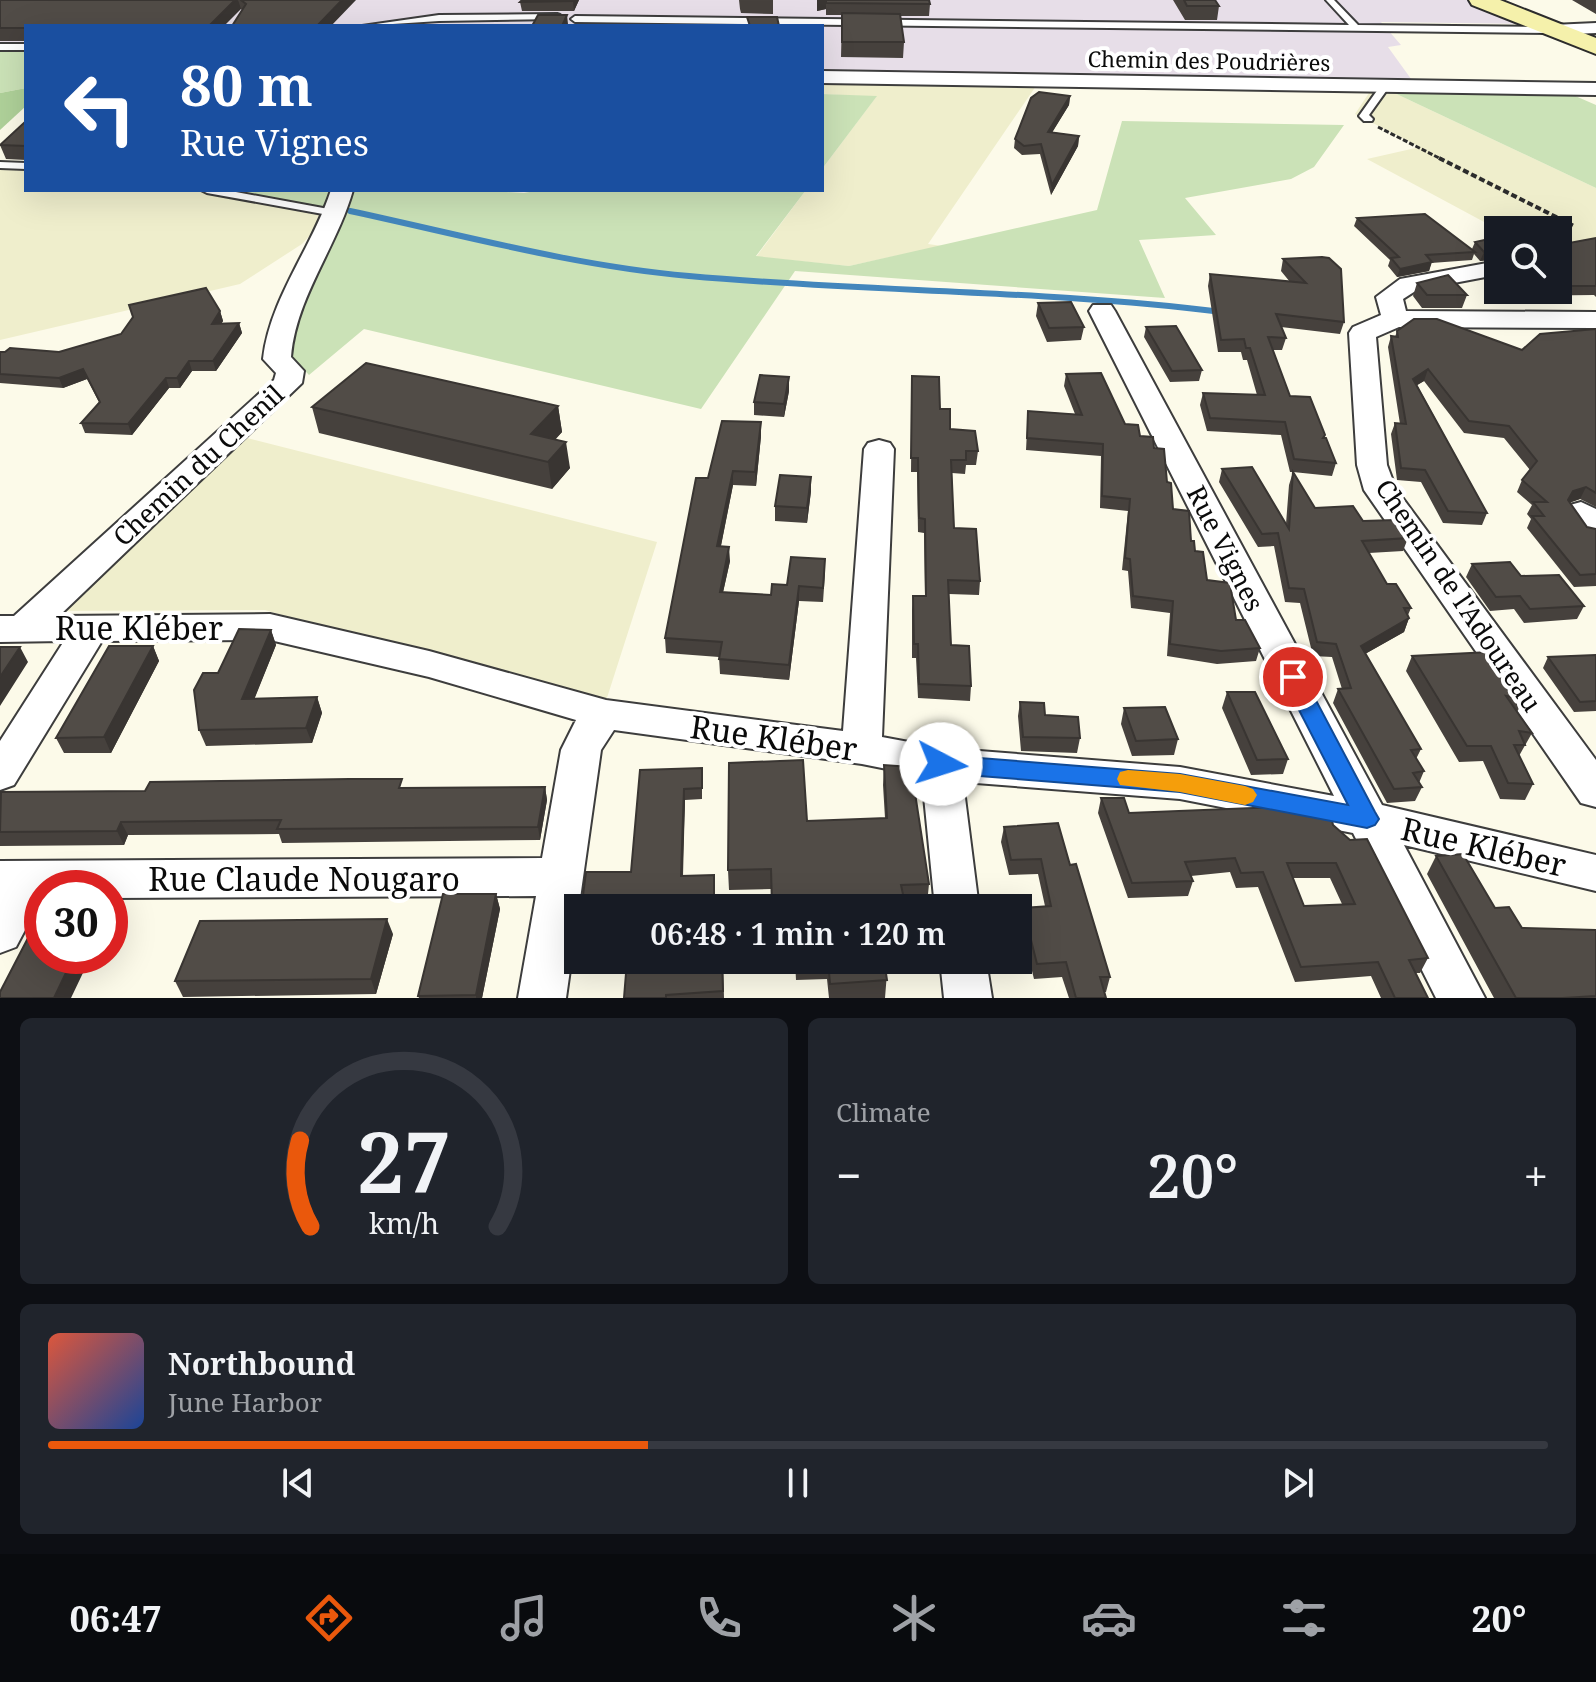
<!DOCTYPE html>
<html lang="en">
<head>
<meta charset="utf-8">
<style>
  :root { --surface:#171b24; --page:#20242c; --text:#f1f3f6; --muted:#9ea1a6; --line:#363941; --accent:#ea580c }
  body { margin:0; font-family:"Noto Serif",serif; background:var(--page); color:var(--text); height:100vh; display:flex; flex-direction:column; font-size:30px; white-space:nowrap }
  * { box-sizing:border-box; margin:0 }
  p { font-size:26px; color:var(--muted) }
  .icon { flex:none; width:44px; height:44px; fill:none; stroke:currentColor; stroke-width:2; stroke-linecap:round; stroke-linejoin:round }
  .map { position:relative; height:998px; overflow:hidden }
  .sheet { display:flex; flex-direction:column; gap:20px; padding:20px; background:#0d0f14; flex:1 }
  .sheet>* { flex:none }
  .guide { position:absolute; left:24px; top:24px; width:800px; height:168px; border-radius:0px; box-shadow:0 8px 32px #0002; background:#1a4fa0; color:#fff; overflow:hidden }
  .tools { position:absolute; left:1484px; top:216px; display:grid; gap:16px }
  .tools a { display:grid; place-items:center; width:88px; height:88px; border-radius:0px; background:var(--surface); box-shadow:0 8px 32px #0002; font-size:40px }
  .speed { position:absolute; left:24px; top:870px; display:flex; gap:16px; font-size:40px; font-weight:700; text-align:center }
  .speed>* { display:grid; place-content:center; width:104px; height:104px; border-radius:50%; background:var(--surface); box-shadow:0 8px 32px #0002; line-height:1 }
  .speed .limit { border:12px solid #d22; background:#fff; color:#111 }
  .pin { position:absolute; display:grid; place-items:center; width:68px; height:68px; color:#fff; margin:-34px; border:4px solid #fff; border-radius:50%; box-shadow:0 2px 8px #0007 }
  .me { position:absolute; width:88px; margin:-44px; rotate:95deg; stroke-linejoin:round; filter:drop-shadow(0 0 6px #0008) }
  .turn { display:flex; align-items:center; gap:28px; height:168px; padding:0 24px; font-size:36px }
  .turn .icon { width:104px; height:104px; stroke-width:2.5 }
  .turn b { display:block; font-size:56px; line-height:68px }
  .big { font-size:60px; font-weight:600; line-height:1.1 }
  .sheet .card { flex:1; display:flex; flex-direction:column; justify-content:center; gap:12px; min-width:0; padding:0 28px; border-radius:12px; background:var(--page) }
  .sheet .dial { align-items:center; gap:0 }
  .dial svg { height:208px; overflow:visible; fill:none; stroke:var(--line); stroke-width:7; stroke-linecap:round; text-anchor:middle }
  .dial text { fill:var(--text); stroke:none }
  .song { display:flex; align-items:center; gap:24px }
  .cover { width:96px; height:96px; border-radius:12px; background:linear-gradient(135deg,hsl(10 70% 55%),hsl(220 70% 35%)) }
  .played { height:8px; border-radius:4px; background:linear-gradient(90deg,var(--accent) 40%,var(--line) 40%) }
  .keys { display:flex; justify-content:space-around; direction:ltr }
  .heat { display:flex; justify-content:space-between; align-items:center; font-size:44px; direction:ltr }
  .sheet .tiles { flex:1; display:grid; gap:20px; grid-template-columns:1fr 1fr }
  .card:last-child { grid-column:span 2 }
  .trip { position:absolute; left:564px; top:894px; width:468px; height:80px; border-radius:0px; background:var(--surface); box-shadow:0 8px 32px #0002; font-weight:600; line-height:80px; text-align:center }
  .menu { display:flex; height:128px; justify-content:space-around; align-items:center; background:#090b0e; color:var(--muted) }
  .menu .icon { width:56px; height:56px }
  .menu .on { color:var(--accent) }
  .menu b { font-size:36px; color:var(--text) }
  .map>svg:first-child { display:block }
</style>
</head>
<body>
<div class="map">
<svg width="1596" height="998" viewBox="0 0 1596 998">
  <rect width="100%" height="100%" fill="#fcfae9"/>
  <path fill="#e7dee8" d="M0,0H1468L1526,24L1381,22L1401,45L1388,47L1414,83L822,74V26H26V51H0Z"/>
  <path fill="#efeecc" d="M822,80L1036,86L928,244L942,246L849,266L756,257L806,190H822V169L876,97L822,94Z
    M1371,90H1388L1596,188V238L1558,248V230H1499L1367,159L1420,147L1355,114Z
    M0,168H26V190H198L323,213L316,229L302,244L240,284L0,340Z
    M243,437L657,542L605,704L438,661L265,610L55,611Z"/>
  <path fill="#cbe2b7" d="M0,51H26V88L0,93Z
    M1388,90L1573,95L1596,105V188Z
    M822,94L877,96L822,169Z
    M1122,121L1344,125L1314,167L1291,179L1185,198L1216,235L1139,240L1165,298L795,271L701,409L364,329L309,375L290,355L287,340L341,216L198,190H476L524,193L540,190H806L756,256L849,266L1097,210Z"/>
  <path fill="#afd199" d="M26,88V106L0,130V93Z"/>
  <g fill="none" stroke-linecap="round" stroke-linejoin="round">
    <path stroke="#4386bc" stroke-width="6" d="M350,211C462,235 575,266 689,276C867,292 1045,290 1222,312"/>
    <g stroke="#3d3d3d" stroke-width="4">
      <path id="lane" d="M1326,0H1334L1358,25L1552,27L1556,30L1552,33L575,22L571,19L575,16L1349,25Z
        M557,14L560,15V19L439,21L362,26L439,15Z
        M0,44H26V50H0Z
        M1381,85L1389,87L1369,115L1373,119L1372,121H1364L1359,116Z
        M0,162L26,163V169L0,168Z
        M201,190H225L334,210L340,213L334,216L207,193Z"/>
    </g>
    <g stroke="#3d3d3d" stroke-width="4">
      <path id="street" d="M1596,23V33L1552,35L1543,30L1552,25Z
        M822,71L1596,83V95L822,83Z
        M331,190H353C337,247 296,297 291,357L304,371L302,383L59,616L270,614L429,651L606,700L843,731L864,449L868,443L879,440L890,443L894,449L882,737L941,748L1180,767L1334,796L1089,311L1093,305H1111L1115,311L1382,805L1596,855V891L1404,845L1485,998H1436L1353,833L1180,799L963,782L979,908H935L922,776L862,764L614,730L601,750L566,998H518L536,896L110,898V888H42V898L16,947L0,953V861L542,858L561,750L576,720L429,677L270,640L102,641L14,785L0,790V741L64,641L0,642V616H14L274,380L276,373L263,359C270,298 312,248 331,190Z
        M1487,263L1498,268L1496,275L1417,290L1403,299L1406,311L1596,312V328L1399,327L1376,337L1387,465L1396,489L1596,760V807L1581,803L1364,490L1357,465L1349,333L1353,327L1381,315L1376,297L1400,279Z
        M1581,502L1596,509V540L1584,537L1565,512L1570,505Z
        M940,960H986L992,998H944Z"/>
    </g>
    <g stroke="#2c2c2c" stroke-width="4">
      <path id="secondary" d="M1469,0H1500L1596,38V54L1472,5Z"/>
    </g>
    <path stroke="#2c2c2c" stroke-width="3" stroke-dasharray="5 2" stroke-linecap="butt" d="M1378,127L1443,160"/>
    <path stroke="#2c2c2c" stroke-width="4" stroke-dasharray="6 3" stroke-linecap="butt" d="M1439,158L1574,226"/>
    <use href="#lane" fill="#fff" fill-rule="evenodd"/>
    <use href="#street" fill="#fff" fill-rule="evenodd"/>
    <use href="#secondary" fill="#f5f1ab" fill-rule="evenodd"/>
  </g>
  <path fill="#46413d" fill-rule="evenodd" d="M0,0H356L242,10L241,9L26,26V41H0Z
    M579,0L574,11H522L520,2Z
    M739,0H773V14L741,13L740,9Z
    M817,0L930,4L929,16H900L904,42L903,58L841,57L842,15H826V9L817,11Z
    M1173,0H1215L1219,6L1217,20H1185Z
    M1572,0H1596V14Z
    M1070,96L1069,105L1052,132L1079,136L1078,146L1051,195L1040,154L1022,155L1014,148L1015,139Z
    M26,121V160L6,159L0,145Z
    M1357,218L1472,249L1475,242L1498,237V265L1488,260L1480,261L1474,254L1472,260L1431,263L1429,271L1397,277L1388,266L1390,260L1354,226Z
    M1596,238V297L1594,295L1511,296L1506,290H1558V245Z
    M1283,259L1344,322L1340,334L1281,327L1286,338L1282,350H1273L1290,396L1325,435L1324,438L1336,463L1332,476L1293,472L1315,508L1363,521L1408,538L1403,551L1369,553L1387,584L1411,608L1408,615L1409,618L1404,632L1365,654L1421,749L1416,759L1424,771L1419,783L1422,787L1415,801L1387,803L1333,703L1338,689H1342L1332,657L1313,656L1300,603L1285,602L1274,546L1258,547L1219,482L1222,469L1286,524L1289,485L1293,472H1290L1281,435L1207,431L1200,405L1203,393L1257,395L1247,360H1243L1241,352H1218L1208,286L1210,274L1290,282L1281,271Z
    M1417,283L1467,295L1462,308H1422L1413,296Z
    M1038,303L1084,327L1081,340L1047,342L1036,316Z
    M220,311L223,321L221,324L239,323L242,333L216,371H192L180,388H169L132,435L85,433L81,423L99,402L87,379L63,388L0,383V352H59L121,334Z
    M1146,327L1202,370L1199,381L1170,382L1144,337Z
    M1596,329V507L1580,499L1569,503L1587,527L1596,529V586L1574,587L1527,528L1531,519L1527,514L1532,505L1517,492L1522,480L1530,470L1504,438L1464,433L1424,381L1417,385L1487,513L1482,525L1443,523L1421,482L1397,480L1391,434L1395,423L1400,424L1388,347L1391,336L1395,337L1397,331L1522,350Z
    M1066,374L1154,448L1167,482L1173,509L1191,541L1207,580L1236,620L1260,648L1256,661L1217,664L1167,656L1170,613L1131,608L1128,571L1122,570L1128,511L1100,508L1101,456L1026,450L1028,411L1075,414L1064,386Z
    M912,376L940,409L950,429L978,451L976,465H966L965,474L952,473L954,528L980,581L979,595L949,594L951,645L971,686L970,701L918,698L916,658H912V610L913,596H925L924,533L918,532L917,472H911Z
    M789,391L784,417L754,415V402Z
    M558,406L562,432L555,440L570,468L552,489L319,433L312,407Z
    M761,436L756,486L733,485L721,546L730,561L723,592L771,595L787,585L825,573L823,602L799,601L789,680L720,674L719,657L666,653L665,638L708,478Z
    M811,477V491L807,523L775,521V506Z
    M1472,564L1521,576L1584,606L1577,619L1524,623L1514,609L1490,611L1466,577Z
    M271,630L276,645L254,699L317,697L322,713L312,743L206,746L199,730L218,673Z
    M153,646L159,661L111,753H64L56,738Z
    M1596,655V711L1574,712L1543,668L1548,657Z
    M1412,656L1524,699L1517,712L1532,733L1519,756L1533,784L1525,800L1500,799L1483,761L1459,762L1406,671Z
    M1227,692L1288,759L1283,774L1251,775L1222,708Z
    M1020,702L1045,715L1080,738L1077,753L1021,751L1018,716Z
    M1124,708L1178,739L1174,755L1132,756L1121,724Z
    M884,765L929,884L927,904L903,905V908H772L771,889L729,890L728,870L807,821L885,818L883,785Z
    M702,768V799L685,800L683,876L714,875L715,908H593L585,906L583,895L631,872L640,770Z
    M545,787L547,800L540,840L282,843L279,834L128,835L124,845L0,846V794Z
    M1101,798L1129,813L1333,825L1428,958L1420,973H1415L1428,998H1381L1371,976L1295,982L1258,887L1236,888L1230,872L1191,876L1193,881L1188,896L1128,898L1098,813ZM1293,878H1330L1342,904L1304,906Z
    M1004,827L1070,865L1110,977L1106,992H1104L1106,998H1069L1062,977L1034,979L1020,923L1023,908L1045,906L1038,874L1009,875L1001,842Z
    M1436,856L1495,908L1522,928L1596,930V998H1494L1427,874Z
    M496,894L500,909L482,998H419L418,996Z
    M393,934L376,994L183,997L175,981Z
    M723,960L724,998H624Z
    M783,960H888L885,998H829L827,979L796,980L795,960L783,961Z"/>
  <path fill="#393532" d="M235,0H238L241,9L224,26H209Z
    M342,0H356L331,26H317Z
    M574,0H579L574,11L573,1Z
    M817,0H826V9L817,11Z
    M567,15L568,24L567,26H562Z
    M1070,96L1069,105L1047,141L1048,132Z
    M1079,136L1078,146L1051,195L1052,185Z
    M1492,251L1488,260L1480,261L1484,252Z
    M1432,262L1429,271L1397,277L1400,269Z
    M220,311L223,321L215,334L212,324Z
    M239,323L242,333L216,371L213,361Z
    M189,361L192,371L180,388L177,378Z
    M83,369L87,379L63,388L59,378Z
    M1428,369L1424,381L1409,390L1413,379Z
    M789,377V391L784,417V404Z
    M166,378L169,388L132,435L128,424Z
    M558,406L562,432L535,460L531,434Z
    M761,422V436L756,486L755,472Z
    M566,442L570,468L552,489L548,462Z
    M733,471V485L718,560L717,546Z
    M811,477V491L807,523V508Z
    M1586,487L1580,499L1568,503V500L1573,491Z
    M729,547L730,561L720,606V592Z
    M799,586V601L789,680V665Z
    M1409,618L1404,632L1356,659L1361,646Z
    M271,630L276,645L248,715L242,699Z
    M153,646L159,661L111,753L104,737Z
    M20,647L28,662L0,706V677Z
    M317,697L322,713L312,743L306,728Z
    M545,787L547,800L540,840L538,827Z
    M684,789L685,800L682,887L681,876Z
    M121,822L128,835L124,845L117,831Z
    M496,894L500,909L482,998H476V995Z
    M387,919L393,934L376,994L371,979Z
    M74,956H91L71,998H54Z"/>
  <path fill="#514c47" stroke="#393532" stroke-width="2" fill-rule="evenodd" d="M0,0H235L209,26H26V28H0Z
    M241,0H342L317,26H232L246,4Z
    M522,0H574L573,1L520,2Z
    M826,0H929L930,4L826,3Z
    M1184,0H1215L1219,6H1187Z
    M842,13L900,14L904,42H842Z
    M538,15H567L562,26H532Z
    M747,17H777L779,26H750Z
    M1039,92L1070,96L1048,132L1079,136L1052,185L1041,144L1024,146L1015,139L1031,98Z
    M26,121V146L0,145Z
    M1425,214L1475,252L1426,255L1432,262L1400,269L1391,258L1399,257L1357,218Z
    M1498,237V254L1492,251L1484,252L1475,242Z
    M1596,238V286H1558V245Z
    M1322,257L1329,258L1341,269L1344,322L1276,314L1286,338L1268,337L1290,396L1310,397L1325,435L1323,438H1326L1336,463L1294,459L1285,422L1210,418L1203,393L1265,395L1250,348H1246L1244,339L1221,340L1210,274L1306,283L1283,259Z
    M1448,275L1467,295H1427L1417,283Z
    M206,288L220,311L212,324L239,323L213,361H189L177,378H166L128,424L81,423L100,402L83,369L59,378L0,374V352H5L10,348L59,352L121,334L133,317L129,305Z
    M1071,302L1084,327L1049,328L1038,303Z
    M1414,319H1437L1522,350L1540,334L1596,329V493L1586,487L1573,491L1568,500L1587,527L1596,529V574L1580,575L1532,516H1544L1533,502H1547L1522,480L1537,461L1509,426L1469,421L1428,369L1413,379L1487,513L1448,511L1425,470L1401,468L1395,423L1406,424L1391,336L1398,337L1397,331Z
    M1176,326L1202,370L1172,371L1146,327Z
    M366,363L558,406L531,434L566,442L548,462L312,407Z
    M1101,373L1125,424L1138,425L1140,436L1153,437L1154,448L1164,449L1167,482L1171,483L1173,509L1189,511L1191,541H1194L1195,551L1203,552L1207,580L1230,583L1236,620H1245L1260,648L1221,651L1170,644L1173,601L1133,596L1130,559L1125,558L1130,499L1102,496L1103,444L1027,438L1028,411L1082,415L1066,374Z
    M760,375L789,377L784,404L754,402Z
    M912,376L939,377L940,409H950V429L975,431L978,451H966V460H951L954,528L976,529L980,581L948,580L951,645L969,646L971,686L919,684L918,644H914L913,596H926L925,519L919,518L918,458H911Z
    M722,421L761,422L755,472L733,471L717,546L729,547L720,592L771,595L772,584L787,585L791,557L825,559L823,588L799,586L789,665L719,659L722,642L665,638L696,478H708Z
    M1252,467L1289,529L1293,472L1315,508L1353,506L1363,521L1395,520L1408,538L1362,541L1387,584H1396L1411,608H1404L1409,618L1361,646L1421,749L1411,750L1424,771L1413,773L1422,787L1394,789L1338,689L1351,688L1336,644L1317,642L1304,589L1289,588L1278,533L1262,534L1222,469Z
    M780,475L811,477L807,508L775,506Z
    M1510,562L1521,576L1559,575L1584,606L1530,609L1520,596L1496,597L1472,564Z
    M239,629L271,630L242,699L317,697L306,728L199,730L194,690L203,673H218Z
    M109,646H153L104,737L56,738Z
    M0,647H20L0,677Z
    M1490,652L1524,699L1506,696L1532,733L1519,731L1525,745H1514L1533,784L1508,783L1491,746H1467L1412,656Z
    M1596,655V701L1580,702L1548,657Z
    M1227,692H1255L1288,759L1257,760Z
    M1020,702L1044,703L1045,715L1078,717L1080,738L1023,737Z
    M1165,707L1178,739L1136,741L1124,708Z
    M803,760L807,821L887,818L884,765L911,767L929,884L901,885L904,899L880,901L881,908H780V904L772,905L771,869L728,870L729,763Z
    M702,768V788L684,789L681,876L714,875V900H607L583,895L586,872H631L640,770Z
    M349,779H402L399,788L545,787L538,827L277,829L281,820L121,822L117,831L0,832L1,792L145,791L150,782Z
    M1101,798H1124L1129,813L1278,807L1331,816L1333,825L1350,840L1367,839L1428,958L1409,960L1428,998H1395L1378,962L1301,967L1263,872L1241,873L1235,858L1185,862L1193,881L1132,883ZM1287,863H1336L1355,904L1304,906Z
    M1058,823L1070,865L1076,864L1110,977H1100L1106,998H1076L1066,962L1037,964L1023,908L1051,906L1041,859L1011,860L1004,827Z
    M1463,854L1495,908L1509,907L1522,928L1596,930V996L1563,998H1516L1436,856Z
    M443,894H496L476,995L418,996Z
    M42,911V956H74L54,998H0V992Z
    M387,919L371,979L175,981L200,921Z
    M633,960H722L723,991L666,995V998H624L627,961Z
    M828,960H884L887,980L830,984Z"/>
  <path fill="#1a73e8" stroke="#114b97" stroke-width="2" d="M1293,670L1301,672L1375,812L1379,819L1375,825L1367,828L1180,792L941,773L933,771L930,764L933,758L941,755L1180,774L1348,805L1282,677L1286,672Z"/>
  <path fill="#f59e0b" d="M1128,770L1180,774L1245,786L1253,789L1257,795L1253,802L1245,805L1180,792L1120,785L1117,779L1120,772Z"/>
  <g text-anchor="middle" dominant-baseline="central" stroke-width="8" stroke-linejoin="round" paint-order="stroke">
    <g font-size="22" fill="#0a0a0a" stroke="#fff">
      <text transform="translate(1209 60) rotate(1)">Chemin des Poudrières</text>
    </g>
    <g font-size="26" fill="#0a0a0a" stroke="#fff">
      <text transform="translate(198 465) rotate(-43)">Chemin du Chenil</text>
      <text transform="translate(1226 548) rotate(63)">Rue Vignes</text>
      <text transform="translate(1459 595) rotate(56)">Chemin de l'Adoureau</text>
    </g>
    <g font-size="32" fill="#0a0a0a" stroke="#fff">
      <text x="139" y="627">Rue Kléber</text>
      <text transform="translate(774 737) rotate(8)">Rue Kléber</text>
      <text transform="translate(1484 846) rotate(13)">Rue Kléber</text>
      <text x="304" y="878">Rue Claude Nougaro</text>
    </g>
  </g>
</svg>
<div class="tools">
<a><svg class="icon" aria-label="search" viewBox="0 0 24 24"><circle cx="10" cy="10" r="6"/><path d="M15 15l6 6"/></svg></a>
</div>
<div class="speed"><div class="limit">30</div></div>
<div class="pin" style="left:1293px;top:677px;background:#d93025"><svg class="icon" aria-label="arrive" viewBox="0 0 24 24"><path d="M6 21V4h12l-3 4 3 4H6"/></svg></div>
<svg class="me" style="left:941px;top:764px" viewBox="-20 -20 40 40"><circle r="19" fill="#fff"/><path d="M0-13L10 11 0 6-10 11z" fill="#1a73e8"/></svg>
<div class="trip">06:48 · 1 min · 120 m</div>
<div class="guide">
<div class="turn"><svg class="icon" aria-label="left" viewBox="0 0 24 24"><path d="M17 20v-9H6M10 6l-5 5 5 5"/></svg><div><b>80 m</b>Rue Vignes</div></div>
</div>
</div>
<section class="sheet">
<div class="tiles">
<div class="card dial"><svg viewBox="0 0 100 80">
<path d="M14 69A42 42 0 1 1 86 69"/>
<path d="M14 69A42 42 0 0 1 10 36" stroke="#ea580c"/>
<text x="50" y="56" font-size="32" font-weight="700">27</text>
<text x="50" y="72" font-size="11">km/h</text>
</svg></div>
<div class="card"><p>Climate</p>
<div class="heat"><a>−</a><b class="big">20°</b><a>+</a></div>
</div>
<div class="card">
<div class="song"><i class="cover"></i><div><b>Northbound</b><p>June Harbor</p></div></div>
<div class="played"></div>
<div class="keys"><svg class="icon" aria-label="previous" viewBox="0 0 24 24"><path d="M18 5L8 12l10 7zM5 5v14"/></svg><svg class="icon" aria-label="pause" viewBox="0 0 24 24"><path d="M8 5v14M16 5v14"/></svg><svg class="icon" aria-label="next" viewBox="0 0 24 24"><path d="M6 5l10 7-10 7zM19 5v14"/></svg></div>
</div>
</div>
</section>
<nav class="menu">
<b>06:47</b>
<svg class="icon on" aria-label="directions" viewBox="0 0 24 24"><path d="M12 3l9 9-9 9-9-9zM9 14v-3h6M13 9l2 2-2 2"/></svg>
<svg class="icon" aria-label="music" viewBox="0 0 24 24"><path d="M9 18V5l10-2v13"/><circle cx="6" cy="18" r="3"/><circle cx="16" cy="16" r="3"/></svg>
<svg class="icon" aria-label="phone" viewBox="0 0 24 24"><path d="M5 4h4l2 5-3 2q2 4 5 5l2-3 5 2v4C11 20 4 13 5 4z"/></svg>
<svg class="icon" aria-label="climate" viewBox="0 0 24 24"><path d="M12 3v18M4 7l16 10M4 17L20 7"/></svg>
<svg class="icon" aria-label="car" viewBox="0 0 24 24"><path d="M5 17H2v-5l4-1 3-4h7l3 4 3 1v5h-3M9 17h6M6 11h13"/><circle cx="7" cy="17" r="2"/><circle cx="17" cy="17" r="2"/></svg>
<svg class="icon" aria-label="filters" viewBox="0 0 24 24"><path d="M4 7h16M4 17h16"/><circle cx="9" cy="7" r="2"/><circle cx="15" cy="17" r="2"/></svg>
<b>20°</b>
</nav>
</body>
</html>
